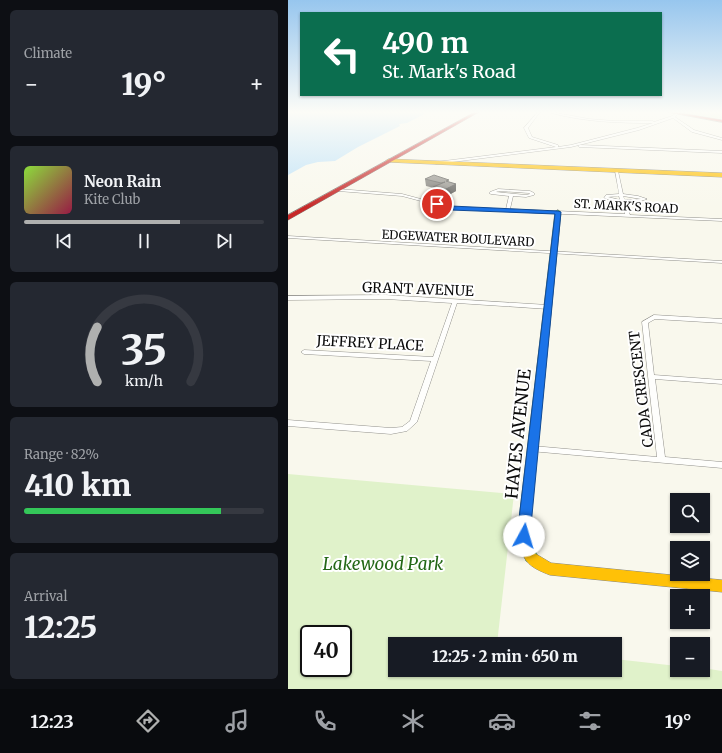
<!DOCTYPE html>
<html lang="en">
<head>
<meta charset="utf-8">
<style>
  :root { --surface:#171b24; --page:#242831; --text:#f1f3f6; --muted:#9ea1a6; --line:#363941; --accent:#afb0af }
  body { margin:0; font-family:Merriweather,serif; background:var(--page); color:var(--text); height:100vh; display:flex; flex-direction:column; font-size:15px; white-space:nowrap }
  * { box-sizing:border-box; margin:0 }
  p { font-size:13px; color:var(--muted) }
  .icon { flex:none; width:22px; height:22px; fill:none; stroke:currentColor; stroke-width:2; stroke-linecap:round; stroke-linejoin:round }
  .map { position:relative; flex:1; overflow:hidden }
  .side { display:flex; flex-direction:column; gap:10px; padding:10px; background:#0d0f14; width:288px }
  .side>* { flex:none }
  .top-card { position:absolute; left:12px; top:12px; width:362px; height:84px; border-radius:0px; box-shadow:0 1px 3px #0004; background:#0b6e4f; color:#fff; overflow:hidden }
  .fabs { position:absolute; left:382px; top:493px; display:grid; gap:8px }
  .fabs a { display:grid; place-items:center; width:40px; height:40px; border-radius:0px; background:var(--surface); box-shadow:0 1px 3px #0004; font-size:20px }
  .speed { position:absolute; left:12px; top:625px; display:flex; gap:8px; font-size:20px; font-weight:700; text-align:center }
  .speed>* { display:grid; place-content:center; width:52px; height:52px; border-radius:50%; background:var(--surface); box-shadow:0 1px 3px #0004; line-height:1 }
  .speed .limit { border:2px solid #111; border-radius:6px; background:#fff; color:#111 }
  .pin { position:absolute; display:grid; place-items:center; width:34px; height:34px; color:#fff; margin:-17px; border:2px solid #fff; border-radius:50%; box-shadow:0 1px 4px #0007 }
  .me { position:absolute; width:44px; margin:-22px; rotate:6deg; stroke-linejoin:round; filter:drop-shadow(0 0 3px #0008) }
  .turn { display:flex; align-items:center; gap:14px; height:84px; padding:0 16px; font-size:18px }
  .turn .icon { width:52px; height:52px; stroke-width:2.5 }
  .turn b { display:block; font-size:28px; line-height:34px }
  .big { font-size:30px; font-weight:800; line-height:1.1 }
  .side .widget { flex:1; display:flex; flex-direction:column; justify-content:center; gap:6px; min-width:0; padding:0 14px; border-radius:6px; background:var(--page) }
  .side .dial { align-items:center; gap:0 }
  .dial svg { height:104px; overflow:visible; fill:none; stroke:var(--line); stroke-width:7; stroke-linecap:round; text-anchor:middle }
  .dial text { fill:var(--text); stroke:none }
  .song { display:flex; align-items:center; gap:12px }
  .cover { width:48px; height:48px; border-radius:6px; background:linear-gradient(135deg,hsl(90 70% 55%),hsl(340 70% 35%)) }
  .played { height:4px; border-radius:2px; background:linear-gradient(90deg,var(--accent) 65%,var(--line) 65%) }
  .keys { display:flex; justify-content:space-around; direction:ltr }
  .heat { display:flex; justify-content:space-between; align-items:center; font-size:22px; direction:ltr }
  .charge { height:6px; border-radius:3px; background:linear-gradient(90deg,#34c759 82%,var(--line) 0) }
  .trip { position:absolute; left:100px; top:637px; width:234px; height:40px; border-radius:0px; background:var(--surface); box-shadow:0 1px 3px #0004; font-weight:800; line-height:40px; text-align:center }
  .tabs { display:flex; height:64px; justify-content:space-around; align-items:center; background:#090b0e; color:var(--muted) }
  .tabs .icon { width:28px; height:28px }
  .tabs .selected { color:var(--accent) }
  .tabs b { font-size:18px; color:var(--text) }
  main { display:flex; flex:1; min-height:0 }
  .map>svg:first-child { display:block }
</style>
</head>
<body>
<main>
<section class="side">
<div class="widget"><p>Climate</p>
<div class="heat"><a>−</a><b class="big">19°</b><a>+</a></div>
</div>
<div class="widget">
<div class="song"><i class="cover"></i><div><b>Neon Rain</b><p>Kite Club</p></div></div>
<div class="played"></div>
<div class="keys"><svg class="icon" aria-label="previous" viewBox="0 0 24 24"><path d="M18 5L8 12l10 7zM5 5v14"/></svg><svg class="icon" aria-label="pause" viewBox="0 0 24 24"><path d="M8 5v14M16 5v14"/></svg><svg class="icon" aria-label="next" viewBox="0 0 24 24"><path d="M6 5l10 7-10 7zM19 5v14"/></svg></div>
</div>
<div class="widget dial"><svg viewBox="0 0 100 80">
<path d="M14 69A42 42 0 1 1 86 69"/>
<path d="M14 69A42 42 0 0 1 14 27" stroke="#afb0af"/>
<text x="50" y="56" font-size="32" font-weight="700">35</text>
<text x="50" y="72" font-size="11">km/h</text>
</svg></div>
<div class="widget"><p>Range · 82%</p><b class="big">410 km</b><div class="charge"></div></div>
<div class="widget"><p>Arrival</p><b class="big">12:25</b></div>
</section>
<div class="map">
<svg width="434" height="689" viewBox="0 0 434 689">
  <rect width="100%" height="100%" fill="#f9f8ed"/>
  <path fill="#e0f2ca" fill-rule="evenodd" d="M385,112H434V119Z
    M0,474L226,494L209,644H107V670H327V659L389,666V670H415V668L434,671V689H0ZM21,634H55V668H21Z"/>
  <path fill="#bfe2f8" d="M0,112H140L119,123L111,124L112,126L70,147L47,161L30,162L18,165L0,175Z"/>
  <g fill="none" stroke-linecap="round" stroke-linejoin="round">
    <g stroke="#92918c" stroke-width="1">
      <path id="street" d="M250,112H252L240,128L244,137L270,145V147L283,145L349,128L365,123C330,123 297,122 263,113V112L301,119L326,121H365L366,122L384,116L390,112L391,113L387,117L406,130L434,138V140L404,132L385,118L351,130L283,147L148,164L146,163L148,162L268,147L241,138L236,128Z
        M292,145L434,151V153L291,147L290,146Z
        M327,170L330,171L335,194L350,196L359,199L353,201L337,202L342,215L434,219V221L163,209L114,196L50,191L48,190L50,189L114,194L163,207L218,209L221,196L203,194L201,193L202,192L210,189L242,191L246,193V195L238,197L225,196L222,209L337,214L333,202L322,200L316,198L318,195L331,194ZM211,191L241,193L242,194L238,195L208,192ZM331,196L332,200L320,197ZM335,196L353,199L337,200Z
        M0,236L434,261V263L0,238Z
        M98,295L260,305L263,307L260,309L169,303L129,422L119,431L103,434L0,426V420L103,428L114,427L122,421L143,361L16,354L13,352L16,350L145,357L164,303L98,299L0,300V296Z
        M366,315L434,319V323L367,319L360,323L366,375L434,380V384L367,379L377,457L434,462V468L242,451L241,449L242,447L245,446L369,457L354,322Z"/>
    </g>
    <g stroke="#888883" stroke-width="1">
      <path id="fast" d="M270,210L273,212L241,536L250,557L248,561L243,563L238,561L229,536L267,212Z"/>
    </g>
    <g stroke="#888883" stroke-width="1">
      <path id="slow" d="M101,159L434,173V177L99,162L98,161Z
        M243,551L263,563L434,580V592L262,575C252,571 241,567 236,557L238,553Z"/>
    </g>
    <g stroke="#888883" stroke-width="1">
      <path id="jam" d="M187,112H191L0,220V215Z
        M379,112H386L434,120V122Z"/>
    </g>
    <use href="#street" fill="#fefefc" fill-rule="evenodd"/>
    <use href="#fast" fill="#4caf50" fill-rule="evenodd"/>
    <use href="#slow" fill="#ffc107" fill-rule="evenodd"/>
    <use href="#jam" fill="#c62828" fill-rule="evenodd"/>
  </g>
  <path fill="#86847f" d="M137,179L168,184V191L157,197L146,194V188L138,186Z"/>
  <path fill="#6d6c68" d="M168,184V191L157,197L156,190Z"/>
  <path fill="#9c9a94" stroke="#6d6c68" d="M146,175L161,180L158,181L168,184L156,190L145,187L157,182L153,183L137,179Z"/>
  <linearGradient id="sky" x2="0" y2="1"><stop stop-color="#97c6ee"/><stop offset="0.54" stop-color="#fcfcf7"/><stop offset="1" stop-color="#fcfcf7" stop-opacity="0"/></linearGradient>
  <rect width="434" height="208" fill="url(#sky)"/>
  <path fill="#1a73e8" stroke="#114b97" d="M147,203L163,206L270,211L273,212L242,536L240,539L236,541L231,539L229,536L267,214L163,210L147,206Z"/>
  <g text-anchor="middle" dominant-baseline="central" stroke-width="4" stroke-linejoin="round" paint-order="stroke">
    <g font-size="12" fill="#0a0a0a" stroke="#fff">
      <text transform="translate(338 206) rotate(3)">ST. MARK'S ROAD</text>
      <text transform="translate(170 238) rotate(3)">EDGEWATER BOULEVARD</text>
    </g>
    <g font-size="14" fill="#0a0a0a" stroke="#fff">
      <text transform="translate(130 289) rotate(2)">GRANT AVENUE</text>
      <text transform="translate(82 343) rotate(3)">JEFFREY PLACE</text>
      <text transform="translate(353 389) rotate(-97)">CADA CRESCENT</text>
    </g>
    <g font-size="17" fill="#0a0a0a" stroke="#fff">
      <text transform="translate(230 434) rotate(-84)">HAYES AVENUE</text>
    </g>
    <g font-size="17" font-style="italic" fill="#236715" stroke="#fff">
      <text x="95" y="564">Lakewood Park</text>
    </g>
  </g>
</svg>
<div class="fabs">
<a><svg class="icon" aria-label="search" viewBox="0 0 24 24"><circle cx="10" cy="10" r="6"/><path d="M15 15l6 6"/></svg></a>
<a><svg class="icon" aria-label="layers" viewBox="0 0 24 24"><path d="M12 4l9 5-9 5-9-5zM3 14l9 5 9-5"/></svg></a>
<a>+</a>
<a>−</a>
</div>
<div class="speed"><div class="limit">40</div></div>
<div class="pin" style="left:149px;top:204px;background:#d93025"><svg class="icon" aria-label="arrive" viewBox="0 0 24 24"><path d="M6 21V4h12l-3 4 3 4H6"/></svg></div>
<svg class="me" style="left:236px;top:536px" viewBox="-20 -20 40 40"><circle r="19" fill="#fff"/><path d="M0-13L10 11 0 6-10 11z" fill="#1a73e8"/></svg>
<div class="trip">12:25 · 2 min · 650 m</div>
<div class="top-card">
<div class="turn"><svg class="icon" aria-label="left" viewBox="0 0 24 24"><path d="M17 20v-9H6M10 6l-5 5 5 5"/></svg><div><b>490 m</b>St. Mark's Road</div></div>
</div>
</div>
</main>
<nav class="tabs">
<b>12:23</b>
<svg class="icon selected" aria-label="directions" viewBox="0 0 24 24"><path d="M12 3l9 9-9 9-9-9zM9 14v-3h6M13 9l2 2-2 2"/></svg>
<svg class="icon" aria-label="music" viewBox="0 0 24 24"><path d="M9 18V5l10-2v13"/><circle cx="6" cy="18" r="3"/><circle cx="16" cy="16" r="3"/></svg>
<svg class="icon" aria-label="phone" viewBox="0 0 24 24"><path d="M5 4h4l2 5-3 2q2 4 5 5l2-3 5 2v4C11 20 4 13 5 4z"/></svg>
<svg class="icon" aria-label="climate" viewBox="0 0 24 24"><path d="M12 3v18M4 7l16 10M4 17L20 7"/></svg>
<svg class="icon" aria-label="car" viewBox="0 0 24 24"><path d="M5 17H2v-5l4-1 3-4h7l3 4 3 1v5h-3M9 17h6M6 11h13"/><circle cx="7" cy="17" r="2"/><circle cx="17" cy="17" r="2"/></svg>
<svg class="icon" aria-label="filters" viewBox="0 0 24 24"><path d="M4 7h16M4 17h16"/><circle cx="9" cy="7" r="2"/><circle cx="15" cy="17" r="2"/></svg>
<b>19°</b>
</nav>
</body>
</html>
